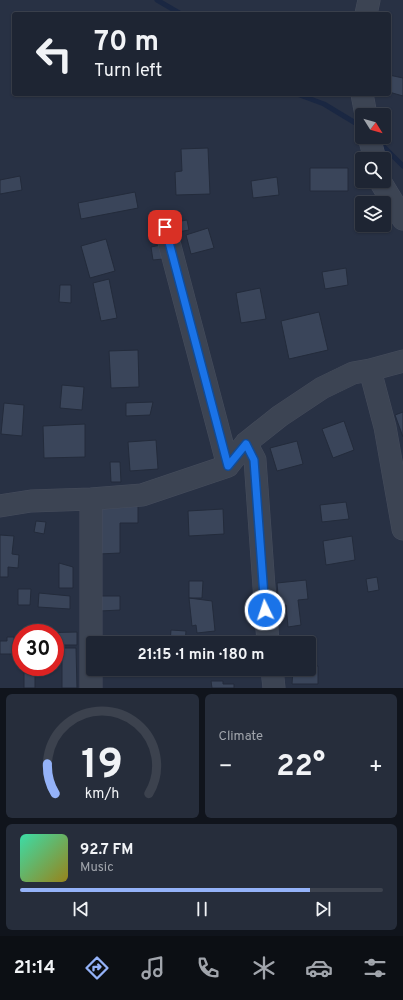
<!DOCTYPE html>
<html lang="en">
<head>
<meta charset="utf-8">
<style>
  :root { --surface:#1e2533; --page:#262d3b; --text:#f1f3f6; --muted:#a1a5ac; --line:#3c424e; --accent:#94b2f8 }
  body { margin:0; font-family:Overpass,sans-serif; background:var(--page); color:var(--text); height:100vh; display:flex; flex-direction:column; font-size:15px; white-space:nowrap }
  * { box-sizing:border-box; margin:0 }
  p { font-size:13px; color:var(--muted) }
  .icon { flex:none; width:22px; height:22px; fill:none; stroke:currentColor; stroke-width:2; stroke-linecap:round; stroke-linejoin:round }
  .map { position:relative; height:688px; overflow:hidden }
  .details { display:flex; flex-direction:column; gap:6px; padding:6px; background:#10141c; flex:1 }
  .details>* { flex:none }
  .hud { position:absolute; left:12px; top:12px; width:379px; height:84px; border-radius:4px; box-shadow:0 1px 3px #0004,0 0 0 1px var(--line); background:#1e2533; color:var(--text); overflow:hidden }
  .needle { width:26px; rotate:127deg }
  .tools { position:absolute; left:355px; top:108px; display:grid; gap:8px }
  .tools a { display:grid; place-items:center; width:36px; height:36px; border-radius:4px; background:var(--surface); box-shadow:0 1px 3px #0004,0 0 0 1px var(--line); font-size:20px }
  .speed { position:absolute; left:12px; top:624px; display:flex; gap:8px; font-size:20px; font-weight:700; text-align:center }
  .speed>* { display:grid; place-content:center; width:52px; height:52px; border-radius:50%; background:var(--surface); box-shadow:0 1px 3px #0004,0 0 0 1px var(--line); line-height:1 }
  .speed .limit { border:6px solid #d22; background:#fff; color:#111 }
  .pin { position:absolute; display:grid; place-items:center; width:34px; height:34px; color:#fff; margin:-17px; border-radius:8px; box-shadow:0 2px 6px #0006 }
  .me { position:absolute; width:44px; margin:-22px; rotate:356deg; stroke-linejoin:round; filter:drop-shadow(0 0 3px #0008) }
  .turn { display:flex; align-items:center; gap:14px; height:84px; padding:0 16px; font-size:18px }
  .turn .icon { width:52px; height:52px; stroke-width:2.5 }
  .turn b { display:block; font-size:28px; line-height:34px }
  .big { font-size:30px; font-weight:700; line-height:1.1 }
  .details .tile { flex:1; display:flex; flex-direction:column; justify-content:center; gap:6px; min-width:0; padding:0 14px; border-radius:6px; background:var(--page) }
  .details .dial { align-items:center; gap:0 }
  .dial svg { height:104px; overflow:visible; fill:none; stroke:var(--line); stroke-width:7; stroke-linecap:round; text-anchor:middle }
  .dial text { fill:var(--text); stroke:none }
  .song { display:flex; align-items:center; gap:12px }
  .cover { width:48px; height:48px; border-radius:6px; background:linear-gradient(135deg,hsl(160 70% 55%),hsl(50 70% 35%)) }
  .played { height:4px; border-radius:2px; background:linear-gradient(90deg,var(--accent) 80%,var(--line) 80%) }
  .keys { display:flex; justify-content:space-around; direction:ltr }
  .heat { display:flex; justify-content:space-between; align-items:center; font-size:22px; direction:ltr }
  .details .tiles { flex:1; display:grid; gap:6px; grid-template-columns:1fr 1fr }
  .tile:last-child { grid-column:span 2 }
  .trip { position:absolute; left:86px; top:636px; width:230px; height:40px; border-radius:4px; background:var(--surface); box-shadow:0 1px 3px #0004,0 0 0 1px var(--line); font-weight:700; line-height:40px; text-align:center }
  .tab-bar { display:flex; height:64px; justify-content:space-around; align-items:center; background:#0c0f14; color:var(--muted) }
  .tab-bar .icon { width:28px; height:28px }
  .tab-bar .active { color:var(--accent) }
  .tab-bar b { font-size:18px; color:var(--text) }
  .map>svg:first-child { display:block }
</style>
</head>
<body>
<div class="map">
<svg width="403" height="688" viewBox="0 0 403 688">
  <rect width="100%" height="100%" fill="#283144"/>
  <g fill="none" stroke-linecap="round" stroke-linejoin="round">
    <path stroke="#1a2742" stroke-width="5" d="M157,0L181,14
      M297,94L324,104L362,127
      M379,142L403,166"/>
  </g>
  <path fill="#3a455a" stroke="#232b3b" d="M389,75L403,78V96L389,92Z
    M208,148L210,194L176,195L175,172L182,171L181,149Z
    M310,168H348V191H310Z
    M20,176L22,190L0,194V180Z
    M277,177L279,195L253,198L251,181Z
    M135,192L138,208L81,219L78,203Z
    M187,220L189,230L178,232L176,222Z
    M208,228L214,248L191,254L186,235Z
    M106,239L115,271L90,278L81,246Z
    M161,245L163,259L153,260L151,247Z
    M346,268L348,285L325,289L322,272Z
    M109,279L117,318L101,321L93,283Z
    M60,285H71V303L59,302Z
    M260,288L266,319L241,323L236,293Z
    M319,312L328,350L289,359L281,321Z
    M138,350L139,387L111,388L109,351Z
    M62,385L84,387L82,410L60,408Z
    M153,402L150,415L126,416V403Z
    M4,403L24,405L22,436L1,434Z
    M403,412V437L395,415Z
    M344,421L354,450L333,458L322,429Z
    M85,424V457L44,458L43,426Z
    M156,440L158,469L130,471L128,442Z
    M297,441L303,464L277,471L270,448Z
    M110,462H120L121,482H111Z
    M346,502L349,519L322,522L320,505Z
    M138,505V523H120V553L99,554V506Z
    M223,509L224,534L189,536L188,511Z
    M36,521L46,522L44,534L34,532Z
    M0,535L14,536L12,554L19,555L18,568L8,567V577H0Z
    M352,536L355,560L326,565L323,541Z
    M59,563L73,567V588H59Z
    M377,577L379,590L368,592L366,579Z
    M306,580L308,599L298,600L301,625L288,627L286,605L279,606L277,583Z
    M189,581H203L202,598H189Z
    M18,589H31L30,605H18Z
    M39,593L70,596V609L38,607Z
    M100,596H120V610L100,611Z
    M189,598L212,601L215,631L197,633L196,625L192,626Z
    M171,630L186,631L185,643H170Z
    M77,632V645H60V649H55V633H34Z
    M7,637H14V654H0V641H7Z
    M62,648H76L77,688H62Z
    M309,666H318V684H292L293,669H309Z
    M24,667H35V688H24Z
    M211,681H223V684H234V688H212Z"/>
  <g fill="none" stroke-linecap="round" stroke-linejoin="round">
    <g stroke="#464d5d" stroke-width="23">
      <path id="minor" d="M366,14L369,0
        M362,94L366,115
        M369,137L375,159
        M380,181L403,219
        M165,227L228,466
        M370,370L385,427L403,529
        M246,443L255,460L268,643
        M0,506L31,501L91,499L142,495L228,466L246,443L280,416L322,388L353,373L370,370L403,361
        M272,669L274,688
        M91,688V499"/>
    </g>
    <use href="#minor" stroke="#3c4453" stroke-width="22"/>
  </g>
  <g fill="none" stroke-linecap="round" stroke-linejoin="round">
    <g stroke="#114b97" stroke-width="10">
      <path id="route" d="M165,227L228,466L246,444L254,460L265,610"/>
    </g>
    <use href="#route" stroke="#1a73e8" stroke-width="7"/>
  </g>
</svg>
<div class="tools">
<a><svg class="needle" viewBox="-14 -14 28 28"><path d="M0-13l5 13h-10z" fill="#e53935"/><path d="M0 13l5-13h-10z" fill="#a1a5ac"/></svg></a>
<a><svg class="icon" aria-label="search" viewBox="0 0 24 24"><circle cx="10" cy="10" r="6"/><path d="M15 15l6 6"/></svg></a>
<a><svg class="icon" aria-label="layers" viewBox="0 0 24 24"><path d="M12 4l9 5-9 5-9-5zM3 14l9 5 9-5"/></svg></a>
</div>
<div class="speed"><div class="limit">30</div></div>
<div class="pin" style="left:165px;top:227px;background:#d93025"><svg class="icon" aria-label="arrive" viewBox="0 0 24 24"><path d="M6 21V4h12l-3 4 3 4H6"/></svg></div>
<svg class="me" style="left:265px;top:610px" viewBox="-20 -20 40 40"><circle r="17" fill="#1a73e8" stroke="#fff" stroke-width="3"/><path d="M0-11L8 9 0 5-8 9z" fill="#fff"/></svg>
<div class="trip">21:15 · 1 min · 180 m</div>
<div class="hud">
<div class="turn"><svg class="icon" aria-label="left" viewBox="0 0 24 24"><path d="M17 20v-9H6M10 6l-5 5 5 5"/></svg><div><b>70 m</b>Turn left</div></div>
</div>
</div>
<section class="details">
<div class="tiles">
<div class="tile dial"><svg viewBox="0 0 100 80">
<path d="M14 69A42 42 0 1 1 86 69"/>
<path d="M14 69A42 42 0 0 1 8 46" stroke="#94b2f8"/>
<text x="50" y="56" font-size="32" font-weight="700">19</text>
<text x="50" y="72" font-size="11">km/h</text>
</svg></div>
<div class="tile"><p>Climate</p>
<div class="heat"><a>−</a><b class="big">22°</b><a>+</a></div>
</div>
<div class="tile">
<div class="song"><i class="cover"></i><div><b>92.7 FM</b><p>Music</p></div></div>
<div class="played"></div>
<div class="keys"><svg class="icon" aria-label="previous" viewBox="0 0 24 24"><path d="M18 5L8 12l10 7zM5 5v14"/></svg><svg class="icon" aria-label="pause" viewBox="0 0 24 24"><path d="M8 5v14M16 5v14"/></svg><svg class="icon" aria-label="next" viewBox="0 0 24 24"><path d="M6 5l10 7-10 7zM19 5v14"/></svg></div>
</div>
</div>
</section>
<nav class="tab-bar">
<b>21:14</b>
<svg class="icon active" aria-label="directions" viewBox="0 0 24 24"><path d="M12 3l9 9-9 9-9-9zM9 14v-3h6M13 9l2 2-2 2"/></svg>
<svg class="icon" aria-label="music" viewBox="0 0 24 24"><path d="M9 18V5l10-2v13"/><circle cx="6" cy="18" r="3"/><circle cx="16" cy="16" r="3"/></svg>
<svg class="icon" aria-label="phone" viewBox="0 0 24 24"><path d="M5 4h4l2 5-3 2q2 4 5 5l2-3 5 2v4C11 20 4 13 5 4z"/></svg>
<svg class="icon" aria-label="climate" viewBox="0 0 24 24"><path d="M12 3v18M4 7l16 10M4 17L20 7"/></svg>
<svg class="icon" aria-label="car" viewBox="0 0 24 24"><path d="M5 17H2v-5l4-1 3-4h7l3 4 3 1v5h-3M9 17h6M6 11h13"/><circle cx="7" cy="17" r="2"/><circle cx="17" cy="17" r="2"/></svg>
<svg class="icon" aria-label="filters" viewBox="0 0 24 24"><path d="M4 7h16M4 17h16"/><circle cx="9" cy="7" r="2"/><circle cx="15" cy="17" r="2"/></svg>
</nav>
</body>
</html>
